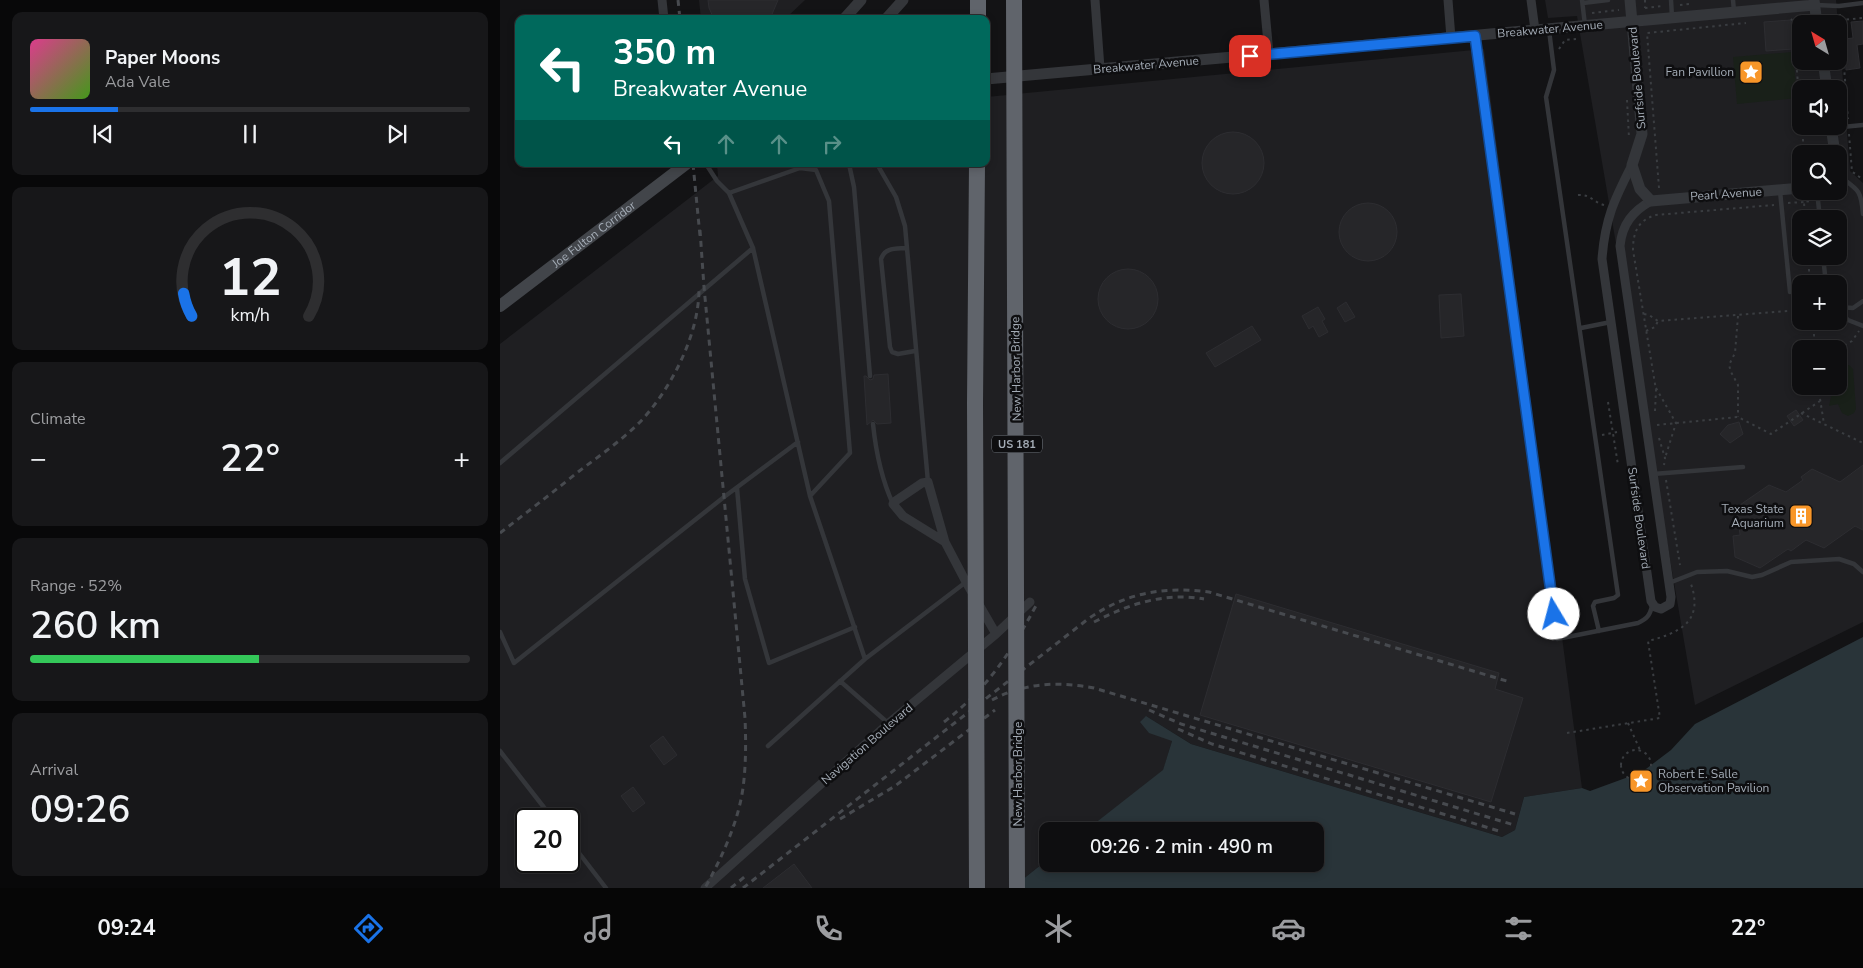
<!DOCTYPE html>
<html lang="en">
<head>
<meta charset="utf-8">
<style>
  :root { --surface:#0e0e10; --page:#171719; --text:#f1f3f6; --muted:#9b9c9f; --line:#2e2e30; --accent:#1a73e8 }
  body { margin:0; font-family:"Nunito Sans",sans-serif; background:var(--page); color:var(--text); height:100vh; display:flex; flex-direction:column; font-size:19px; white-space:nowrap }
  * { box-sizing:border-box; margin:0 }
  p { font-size:16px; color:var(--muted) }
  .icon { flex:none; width:28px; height:28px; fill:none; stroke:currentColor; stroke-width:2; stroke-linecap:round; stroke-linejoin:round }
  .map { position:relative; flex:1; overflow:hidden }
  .side { display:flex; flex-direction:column; gap:12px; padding:12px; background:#080809; width:500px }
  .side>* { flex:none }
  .guide { position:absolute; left:15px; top:15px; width:475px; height:152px; border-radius:10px; box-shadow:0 2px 8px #0003,0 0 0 1px var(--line); background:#00695c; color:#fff; overflow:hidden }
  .needle { width:32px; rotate:323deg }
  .controls { position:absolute; left:1292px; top:15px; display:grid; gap:10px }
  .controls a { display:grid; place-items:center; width:55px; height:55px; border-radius:10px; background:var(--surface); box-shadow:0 2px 8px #0003,0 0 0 1px var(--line); font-size:25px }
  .speed { position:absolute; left:15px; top:808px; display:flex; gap:10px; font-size:25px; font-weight:700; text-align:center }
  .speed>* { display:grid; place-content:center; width:65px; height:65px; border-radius:50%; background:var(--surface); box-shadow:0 2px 8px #0003,0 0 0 1px var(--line); line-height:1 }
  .speed .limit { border:2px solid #111; border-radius:8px; background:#fff; color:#111 }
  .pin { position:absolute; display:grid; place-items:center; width:42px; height:42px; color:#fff; margin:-21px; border-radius:10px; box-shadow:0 2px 8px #0006 }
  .me { position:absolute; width:55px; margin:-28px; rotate:352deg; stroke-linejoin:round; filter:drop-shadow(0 0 4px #0008) }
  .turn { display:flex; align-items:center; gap:18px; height:105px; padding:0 15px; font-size:22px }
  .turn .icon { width:65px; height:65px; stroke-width:2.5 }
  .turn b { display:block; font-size:35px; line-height:42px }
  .lanes { display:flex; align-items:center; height:48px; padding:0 15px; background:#0003; justify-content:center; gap:25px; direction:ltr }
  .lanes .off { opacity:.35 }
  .big { font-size:38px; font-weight:600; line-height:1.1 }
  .side .widget { flex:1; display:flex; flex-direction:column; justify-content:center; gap:8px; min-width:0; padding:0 18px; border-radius:10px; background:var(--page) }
  .side .dial { align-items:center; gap:0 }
  .dial svg { height:130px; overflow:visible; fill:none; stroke:var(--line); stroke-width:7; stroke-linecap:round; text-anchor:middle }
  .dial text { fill:var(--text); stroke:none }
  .song { display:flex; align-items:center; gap:15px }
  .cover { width:60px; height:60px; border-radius:8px; background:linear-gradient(135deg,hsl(330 70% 55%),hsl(100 70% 35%)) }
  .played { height:5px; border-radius:2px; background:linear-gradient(90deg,var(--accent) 20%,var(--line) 20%) }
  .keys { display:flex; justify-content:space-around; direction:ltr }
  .heat { display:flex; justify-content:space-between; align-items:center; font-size:28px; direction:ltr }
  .charge { height:8px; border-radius:4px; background:linear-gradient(90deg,#34c759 52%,var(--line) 0) }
  .trip { position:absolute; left:539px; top:822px; width:285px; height:50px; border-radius:10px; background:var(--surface); box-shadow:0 2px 8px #0003,0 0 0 1px var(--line); font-weight:600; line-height:50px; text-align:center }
  .tab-bar { display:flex; height:80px; justify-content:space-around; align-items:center; background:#060606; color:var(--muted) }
  .tab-bar .icon { width:35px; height:35px }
  .tab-bar .active { color:var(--accent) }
  .tab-bar b { font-size:22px; color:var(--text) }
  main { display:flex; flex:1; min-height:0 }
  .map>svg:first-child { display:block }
</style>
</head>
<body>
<main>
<section class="side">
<div class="widget">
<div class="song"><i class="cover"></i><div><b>Paper Moons</b><p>Ada Vale</p></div></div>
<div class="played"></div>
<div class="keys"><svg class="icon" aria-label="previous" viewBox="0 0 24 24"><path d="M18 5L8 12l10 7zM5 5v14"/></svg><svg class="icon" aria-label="pause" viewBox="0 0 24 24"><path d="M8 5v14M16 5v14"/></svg><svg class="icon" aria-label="next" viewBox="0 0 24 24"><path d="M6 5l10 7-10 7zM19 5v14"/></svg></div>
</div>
<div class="widget dial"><svg viewBox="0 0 100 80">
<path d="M14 69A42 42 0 1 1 86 69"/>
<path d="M14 69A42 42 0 0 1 9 55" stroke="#1a73e8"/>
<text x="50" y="56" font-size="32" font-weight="700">12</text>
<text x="50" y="72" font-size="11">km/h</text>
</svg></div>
<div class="widget"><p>Climate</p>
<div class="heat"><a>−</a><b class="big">22°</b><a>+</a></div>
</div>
<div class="widget"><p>Range · 52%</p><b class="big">260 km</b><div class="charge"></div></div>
<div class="widget"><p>Arrival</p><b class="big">09:26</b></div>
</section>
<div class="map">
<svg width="1363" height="888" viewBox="0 0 1363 888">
  <rect width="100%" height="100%" fill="#131315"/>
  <path fill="#1f1f22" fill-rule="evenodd" d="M199,0H305L285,19H201Z
    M1045,0H1336L1338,24H1301V61H1339V30L1350,171L1363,183V622L1195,705L1077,16L1048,18ZM1301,89H1339V126H1301ZM1301,154H1339V191H1301ZM1301,219H1339V256H1301ZM1301,284H1339V321H1301ZM1301,349H1339V386H1301Z
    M984,49L1082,788L1024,797L1015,830L1002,837L691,744L646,716L672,741L663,771L585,831H548L547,860L512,888H0V344L218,176L217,164H486V97ZM26,819H69V861H26Z"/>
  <path fill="#192019" d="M1293,52L1297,98L1237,104L1233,57Z
    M1349,365L1353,369L1356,409L1354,413L1348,416L1342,413L1338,404L1329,406L1331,397L1326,386H1339V366Z"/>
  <path fill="#293439" d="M1363,637V888H512L547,860L548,864H815V831H585L663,770L672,741L649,733L640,722L646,716L691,744L1002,837L1015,830L1024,797L1082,788L1090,791L1142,772L1171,750L1195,724Z"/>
  <path fill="#262629" stroke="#2d2d31" d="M208,0H278L270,19H214L209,8Z
    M1291,20L1293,49L1266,51L1264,22Z
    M1363,21V44L1357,45L1360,68L1346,70L1344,39L1353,38L1351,22Z
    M702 163a31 31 0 1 1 62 0a31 31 0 1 1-62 0Z
    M839 232a29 29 0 1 1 58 0a29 29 0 1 1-58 0Z
    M598 299a30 30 0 1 1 60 0a30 30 0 1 1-60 0Z
    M961,294L964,336L941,338L939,295Z
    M846,302L855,317L845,322L837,308Z
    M818,307L825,319L822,321L828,332L819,337L813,326L809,329L802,316Z
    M752,326L761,340L715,367L706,353Z
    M388,374L391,423L377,424L373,420L367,425L364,376H366L370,380L373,379L374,375Z
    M1296,410L1303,420L1294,426L1287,416Z
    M1239,422L1243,434L1230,443L1220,434L1228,425Z
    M1363,465V530L1355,526L1324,548L1306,540L1291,551L1288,549L1260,568L1235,557L1233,536L1240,535L1237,507L1269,485L1286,492L1303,480L1301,477L1312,469L1340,482Z
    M736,594L999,673L995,689L1023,698L991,802L700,715Z
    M163,736L177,755L164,765L150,746Z
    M133,787L145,803L133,812L121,796Z
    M294,864L312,888H263Z"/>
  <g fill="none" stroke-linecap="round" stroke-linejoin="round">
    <path stroke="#3a3d41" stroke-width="2" stroke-dasharray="2.5 4" stroke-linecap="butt" d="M1145,0V8
      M1180,5L1190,4
      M1145,8L1163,6
      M1092,13L1119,10
      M1340,14L1348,119
      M1291,19L1293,21L1301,122
      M1331,19L1340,18
      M1340,20L1363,18
      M1293,21L1307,20
      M1059,49L1065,40L1076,39
      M1127,100L1129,138
      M1302,126L1304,154
      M1349,134L1352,172L1358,175
      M1358,176L1363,179
      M1159,188L1147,33L1246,23
      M1078,195C1090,194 1093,202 1104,205
      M1327,200L1344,197L1347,192
      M1288,203L1304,202V198
      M1305,219L1304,202L1310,201
      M1308,256L1310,284
      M1144,314L1149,315L1158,321L1301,310
      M1238,316L1235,353L1229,365L1231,372L1238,385V417
      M1313,321L1315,349
      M1146,331L1155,327L1158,321
      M1339,349L1352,341L1359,331
      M1318,386L1324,424
      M1156,388L1176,423L1165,458
      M1108,402L1118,465
      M1155,411L1156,390L1133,250C1133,232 1138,220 1156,215L1274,205
      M1301,413L1363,443
      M1157,425L1238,417L1271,434L1320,401
      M1102,435L1117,432
      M1159,438L1165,458L1164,465
      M1166,480L1180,565
      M1128,723L1140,750
      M1067,733L1160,718L1148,641C1179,633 1204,622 1191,584
      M1121 765a15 15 0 1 1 30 0a15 15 0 1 1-30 0Z"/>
    <path stroke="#34363a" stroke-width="4.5" d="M1082,0L1085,25
      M1171,0L1172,17
      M1233,0L1234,11
      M1083,3L1108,0
      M1316,5L1339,6L1363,3
      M1049,30L1054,70L1046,97L1118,595L1114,598L1095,602L1093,606L1099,631
      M975,36L1057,639L1138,623C1147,619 1150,615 1152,606
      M1332,128L1363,125
      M206,164L217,181L229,193L253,248L310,496L365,659L466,582
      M349,164L354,187L370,376
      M377,164L396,197L405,226L428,482
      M1339,176C1358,190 1361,189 1363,214
      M1280,191L1290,292
      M1317,191L1320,219
      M229,193L300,168L316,170L329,201L350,453L310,496
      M407,248C396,249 385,247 381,259L390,347L392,352L398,354L415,351
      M1323,256L1326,284
      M1339,307L1353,308L1363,301
      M1339,311L1348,320L1363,326
      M1081,328L1111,322
      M373,424C376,453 381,478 393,504
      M0,463L253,248
      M1153,474L1243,467
      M237,488L245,579L269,663L355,627
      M1169,583L1197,572L1227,571L1252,577L1262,575L1291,562L1339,559L1354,564L1363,572
      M0,632L14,663L224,497L298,442
      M340,681L388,723
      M268,746L365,659
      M0,751L53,819
      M69,840L106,888"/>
    <path stroke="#34363a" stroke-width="9" d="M162,0L164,19
      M595,0L600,68
      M764,0L769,54
      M948,0L951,38
      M1031,0L1035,30
      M1132,165C1114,200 1105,219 1102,259L1151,601L1155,607L1161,609L1170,604L1171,597L1120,246C1122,224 1133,211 1151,201
      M445,542L403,516L393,504L394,502L422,483L428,482L445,542L466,582L496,634
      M205,888L389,723L496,634L530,602"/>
    <path stroke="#34363a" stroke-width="11" d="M1130,0L1142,134L1132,165L1140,189L1151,201L1301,188
      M1314,0L1317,24
      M344,19L361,0
      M386,19L403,0
      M1323,61L1327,89
      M486,79L1315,5
      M1331,126L1335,154"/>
    <path stroke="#42454a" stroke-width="12" id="s1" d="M0,306L186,164"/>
    <path stroke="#60646b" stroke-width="16" d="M478,19V0"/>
    <path stroke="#474a4f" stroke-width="3" stroke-dasharray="6 5" stroke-linecap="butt" d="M178,0L180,19
      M193,164L200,236
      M200,230L204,287L245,718C246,742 246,765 243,788C238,823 222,857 205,888
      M0,533C26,513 52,493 78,472C99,456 121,441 140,422C171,389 199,335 199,289
      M594,622C629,604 665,592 704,599
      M492,700C524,683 558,681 594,688L1015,814
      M649,710L681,724L1014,825
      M444,722C489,687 511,652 538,602
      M678,729L712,744L999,831
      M340,819L395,786L495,710
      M231,888L248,874
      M243,888L588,619C625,593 664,586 709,592L1010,682"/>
    <path stroke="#60646b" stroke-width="16" d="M514,0L517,888
      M477,164L475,403L477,888"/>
  </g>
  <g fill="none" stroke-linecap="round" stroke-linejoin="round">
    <g stroke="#114b97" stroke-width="12">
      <path id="route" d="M750,56L975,36L1054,614"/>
    </g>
    <use href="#route" stroke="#1a73e8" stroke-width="9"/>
  </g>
  <defs>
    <g id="sight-square" transform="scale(1.25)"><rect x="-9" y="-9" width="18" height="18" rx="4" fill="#f89628" stroke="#0e0e10"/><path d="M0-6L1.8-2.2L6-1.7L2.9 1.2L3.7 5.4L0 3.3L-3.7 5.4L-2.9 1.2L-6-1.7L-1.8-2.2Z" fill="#fff"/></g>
    <g id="building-square" transform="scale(1.25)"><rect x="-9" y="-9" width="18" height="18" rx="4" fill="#f89628" stroke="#0e0e10"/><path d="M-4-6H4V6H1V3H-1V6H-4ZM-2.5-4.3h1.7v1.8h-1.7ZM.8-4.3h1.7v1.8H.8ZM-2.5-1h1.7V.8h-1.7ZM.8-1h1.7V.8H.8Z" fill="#fff"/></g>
  </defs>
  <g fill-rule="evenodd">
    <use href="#sight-square" x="1251" y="72"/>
    <use href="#building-square" x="1301" y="516"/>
    <use href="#sight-square" x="1141" y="781"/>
  </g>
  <g text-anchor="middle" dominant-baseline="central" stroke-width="5" stroke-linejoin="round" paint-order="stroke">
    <rect fill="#0e0e10" stroke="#777d84" stroke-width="1" x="492" y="435.5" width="50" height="17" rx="4"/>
    <g font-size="11" font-weight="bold" fill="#a4acb6">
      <text x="517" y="444">US 181</text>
    </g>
    <g font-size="12" fill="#a4acb6" stroke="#0e0e10">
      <text transform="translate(1050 29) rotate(-5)">Breakwater Avenue</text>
      <text transform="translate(646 65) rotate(-5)">Breakwater Avenue</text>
      <text transform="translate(1137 78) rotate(-95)">Surfside Boulevard</text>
      <text transform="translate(1226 194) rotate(-4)">Pearl Avenue</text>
      <text stroke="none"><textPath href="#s1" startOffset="118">Joe Fulton Corridor</textPath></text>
      <text transform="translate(516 369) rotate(-91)">New Harbor Bridge</text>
      <text transform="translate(1139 518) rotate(82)">Surfside Boulevard</text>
      <text transform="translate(367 744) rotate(-41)">Navigation Boulevard</text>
      <text transform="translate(518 774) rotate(-90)">New Harbor Bridge</text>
    </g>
    <g font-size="12" fill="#a4acb6" stroke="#0e0e10" text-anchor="end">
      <text x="1234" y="72">Fan Pavillion</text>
      <text x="1284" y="509">Texas State<tspan x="1284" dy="14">Aquarium</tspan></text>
      <text x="1158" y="774" text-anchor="start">Robert E. Salle<tspan x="1158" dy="14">Observation Pavilion</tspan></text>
    </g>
  </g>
</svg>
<div class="controls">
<a><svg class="needle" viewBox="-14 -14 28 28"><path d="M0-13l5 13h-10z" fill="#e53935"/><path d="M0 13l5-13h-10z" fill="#9b9c9f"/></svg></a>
<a><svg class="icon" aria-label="sound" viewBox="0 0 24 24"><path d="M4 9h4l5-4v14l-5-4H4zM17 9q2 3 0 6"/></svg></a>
<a><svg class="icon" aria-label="search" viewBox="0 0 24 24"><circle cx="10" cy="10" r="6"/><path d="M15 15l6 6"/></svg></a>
<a><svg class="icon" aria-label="layers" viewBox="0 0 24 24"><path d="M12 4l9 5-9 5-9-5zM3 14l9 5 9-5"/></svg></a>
<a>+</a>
<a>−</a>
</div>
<div class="speed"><div class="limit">20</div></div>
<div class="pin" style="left:750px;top:56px;background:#d93025"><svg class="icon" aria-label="arrive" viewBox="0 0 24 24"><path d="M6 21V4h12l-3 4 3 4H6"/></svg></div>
<svg class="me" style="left:1054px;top:614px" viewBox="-20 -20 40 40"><circle r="19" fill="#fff"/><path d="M0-13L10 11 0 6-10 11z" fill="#1a73e8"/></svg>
<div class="trip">09:26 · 2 min · 490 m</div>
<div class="guide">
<div class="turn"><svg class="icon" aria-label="left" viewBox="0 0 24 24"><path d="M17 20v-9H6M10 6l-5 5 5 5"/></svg><div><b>350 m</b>Breakwater Avenue</div></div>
<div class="lanes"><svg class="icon" aria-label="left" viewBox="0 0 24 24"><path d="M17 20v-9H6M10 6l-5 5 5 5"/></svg><svg class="icon off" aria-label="ahead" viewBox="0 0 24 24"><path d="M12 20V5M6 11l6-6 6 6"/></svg><svg class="icon off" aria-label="ahead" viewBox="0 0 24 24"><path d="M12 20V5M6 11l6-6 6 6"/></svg><svg class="icon off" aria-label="right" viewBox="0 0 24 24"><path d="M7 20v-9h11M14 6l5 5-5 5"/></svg></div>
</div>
</div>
</main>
<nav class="tab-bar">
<b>09:24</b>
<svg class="icon active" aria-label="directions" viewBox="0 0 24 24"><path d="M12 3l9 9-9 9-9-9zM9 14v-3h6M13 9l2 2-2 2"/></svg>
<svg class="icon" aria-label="music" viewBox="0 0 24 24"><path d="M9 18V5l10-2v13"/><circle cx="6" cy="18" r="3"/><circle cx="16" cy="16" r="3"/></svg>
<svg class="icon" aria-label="phone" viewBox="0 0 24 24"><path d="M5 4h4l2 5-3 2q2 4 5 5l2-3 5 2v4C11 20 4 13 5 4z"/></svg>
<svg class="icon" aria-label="climate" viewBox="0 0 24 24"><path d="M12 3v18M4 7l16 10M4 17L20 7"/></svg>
<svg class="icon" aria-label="car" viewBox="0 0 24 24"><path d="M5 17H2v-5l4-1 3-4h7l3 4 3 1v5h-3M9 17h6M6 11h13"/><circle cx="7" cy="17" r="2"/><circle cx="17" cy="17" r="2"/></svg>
<svg class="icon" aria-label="filters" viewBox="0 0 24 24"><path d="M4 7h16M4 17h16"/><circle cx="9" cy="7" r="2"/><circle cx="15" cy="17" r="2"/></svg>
<b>22°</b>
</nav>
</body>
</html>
